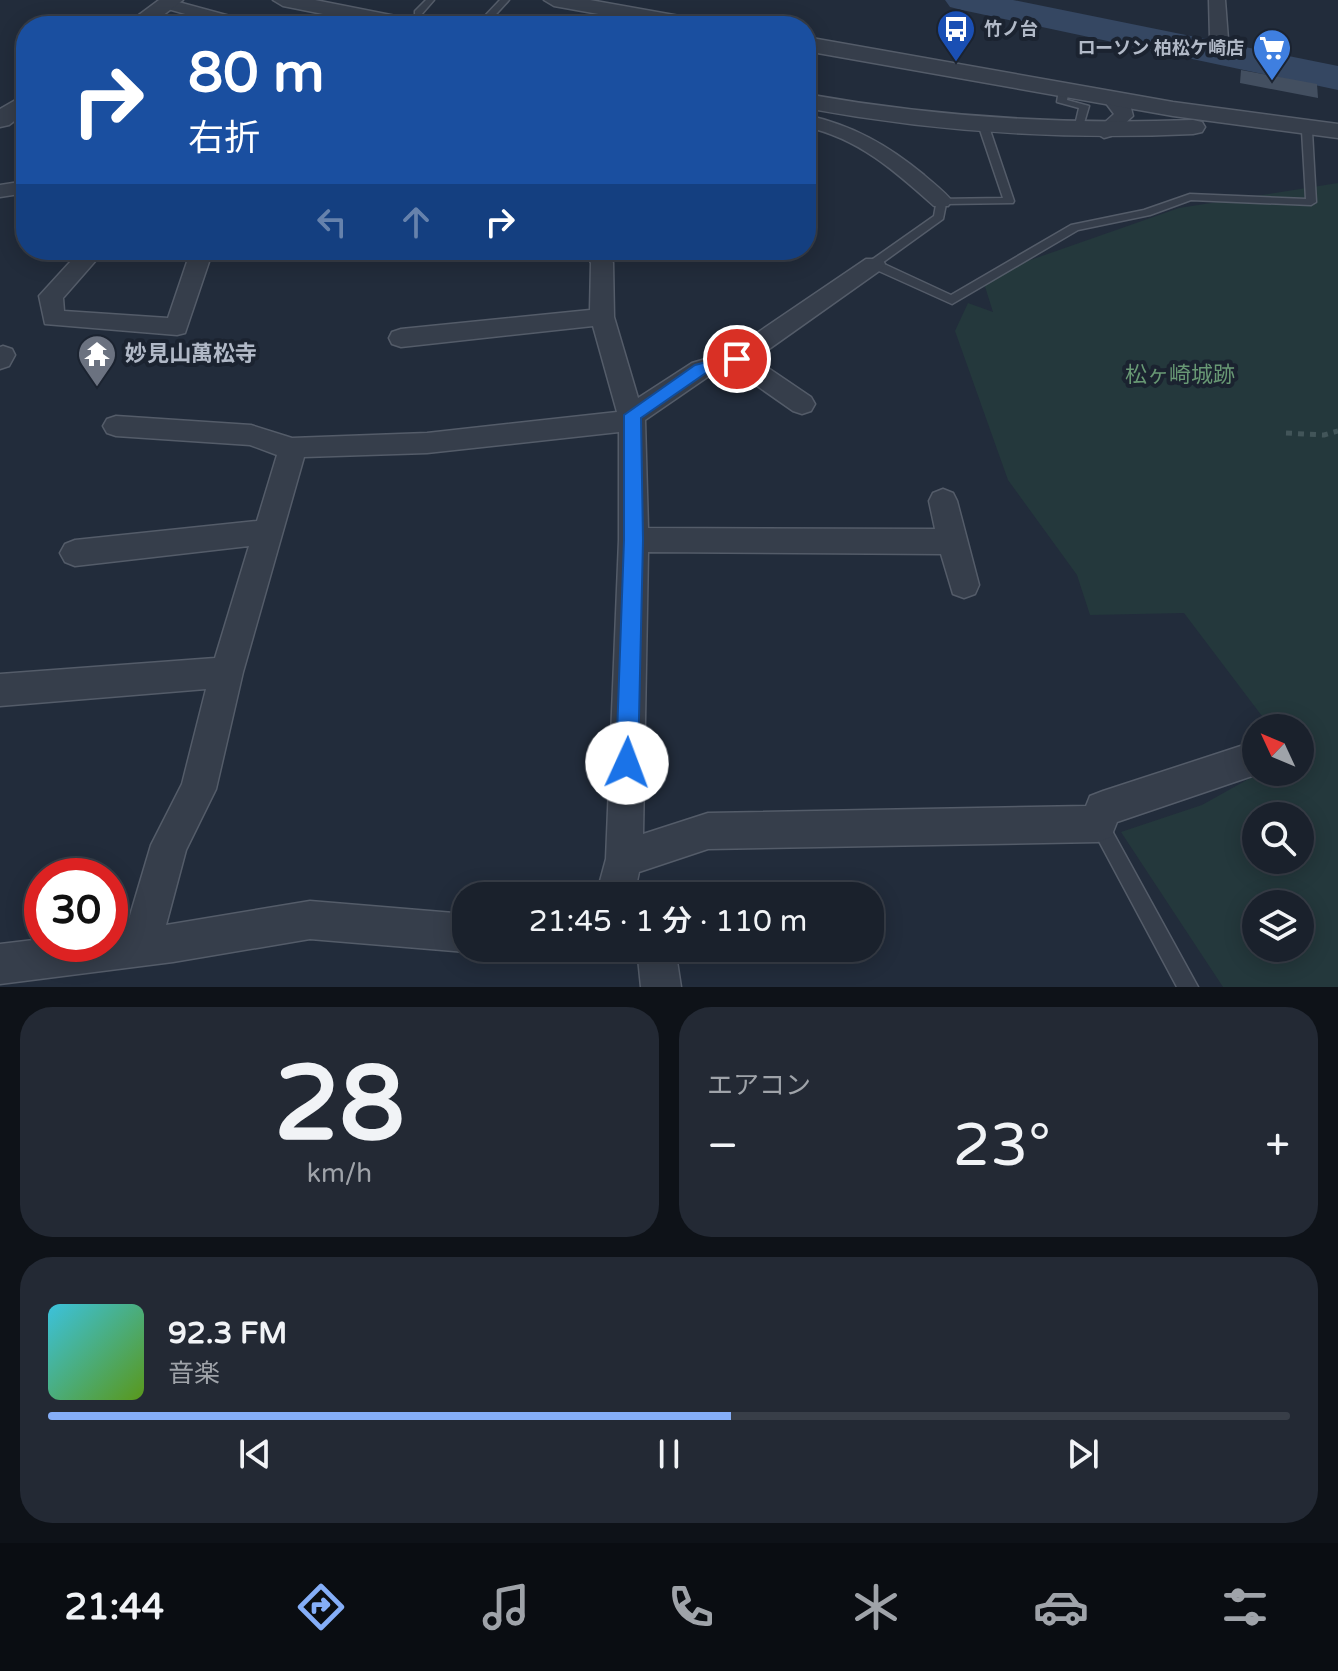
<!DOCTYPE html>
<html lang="ja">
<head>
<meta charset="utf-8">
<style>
  :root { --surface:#1a212c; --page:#232934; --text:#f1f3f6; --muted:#9fa3a9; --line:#383e48; --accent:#85aef8 }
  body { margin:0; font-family:"Varela Round","Noto Sans JP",sans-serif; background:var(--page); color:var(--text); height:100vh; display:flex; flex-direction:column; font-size:30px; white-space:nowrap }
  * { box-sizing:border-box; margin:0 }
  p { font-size:26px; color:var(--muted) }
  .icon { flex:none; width:44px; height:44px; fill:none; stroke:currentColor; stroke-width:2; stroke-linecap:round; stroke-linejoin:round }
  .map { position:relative; height:987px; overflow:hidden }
  .side { display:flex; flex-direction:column; gap:20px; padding:20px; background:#0e1218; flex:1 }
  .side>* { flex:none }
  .banner { position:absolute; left:16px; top:16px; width:800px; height:244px; border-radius:32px; box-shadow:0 4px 20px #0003,0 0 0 2px var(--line); background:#1a4fa0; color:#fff; overflow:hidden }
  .needle { width:52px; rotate:314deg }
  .controls { position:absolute; left:1242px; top:714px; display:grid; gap:16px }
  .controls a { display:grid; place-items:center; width:72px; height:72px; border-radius:50%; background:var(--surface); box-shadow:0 4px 20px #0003,0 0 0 2px var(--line); font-size:40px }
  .speed { position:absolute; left:24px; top:858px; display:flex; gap:16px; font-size:40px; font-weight:700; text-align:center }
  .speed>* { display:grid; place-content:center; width:104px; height:104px; border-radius:50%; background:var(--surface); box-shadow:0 4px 20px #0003,0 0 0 2px var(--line); line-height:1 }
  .speed .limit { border:12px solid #d22; background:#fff; color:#111 }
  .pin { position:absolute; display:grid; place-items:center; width:68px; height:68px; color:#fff; margin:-34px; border:4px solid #fff; border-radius:50%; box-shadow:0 2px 8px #0007 }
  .me { position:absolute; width:88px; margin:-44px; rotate:2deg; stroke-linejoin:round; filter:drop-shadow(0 0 6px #0008) }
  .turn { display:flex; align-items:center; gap:28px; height:168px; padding:0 40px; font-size:36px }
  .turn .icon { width:104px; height:104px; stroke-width:2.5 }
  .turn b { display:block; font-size:56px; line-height:68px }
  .lanes { display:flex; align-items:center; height:76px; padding:0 40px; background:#0003; justify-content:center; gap:40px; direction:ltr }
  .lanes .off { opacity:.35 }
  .big { font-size:60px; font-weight:600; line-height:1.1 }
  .side .card { flex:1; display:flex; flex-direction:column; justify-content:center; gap:12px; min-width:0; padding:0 28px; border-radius:32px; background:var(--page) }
  .side .dial { align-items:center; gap:0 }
  .dial b { font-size:104px; line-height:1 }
  .song { display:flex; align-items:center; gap:24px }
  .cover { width:96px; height:96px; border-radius:12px; background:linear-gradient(135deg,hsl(190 70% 55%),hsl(90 70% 35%)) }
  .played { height:8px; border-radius:4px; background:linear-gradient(90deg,var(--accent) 55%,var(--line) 55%) }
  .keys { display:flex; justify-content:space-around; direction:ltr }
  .heat { display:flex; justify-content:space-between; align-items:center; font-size:44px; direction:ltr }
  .side .tiles { flex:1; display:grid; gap:20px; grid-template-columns:1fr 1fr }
  .card:last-child { grid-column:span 2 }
  .trip { position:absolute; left:452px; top:882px; width:432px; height:80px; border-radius:32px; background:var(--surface); box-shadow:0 4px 20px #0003,0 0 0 2px var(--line); font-weight:600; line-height:80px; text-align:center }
  .tabs { display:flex; height:128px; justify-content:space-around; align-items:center; background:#0a0d12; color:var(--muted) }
  .tabs .icon { width:56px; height:56px }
  .tabs .selected { color:var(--accent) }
  .tabs b { font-size:36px; color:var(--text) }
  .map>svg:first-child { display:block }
</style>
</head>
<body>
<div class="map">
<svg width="1338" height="987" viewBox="0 0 1338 987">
  <rect width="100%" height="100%" fill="#222c3b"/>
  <path fill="#24383c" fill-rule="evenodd" d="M1338,183V987H1223L1121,832L1202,805L1261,772H1300V728H1271L1184,613L1090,615L1077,575L1008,480L955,331L968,303L993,312L982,277L1179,208ZM1256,816H1300V860H1256ZM1256,904H1300V948H1256Z"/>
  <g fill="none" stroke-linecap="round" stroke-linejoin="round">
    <path fill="#354762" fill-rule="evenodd" d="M945,0H1013L1338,66V90L962,10L950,7Z"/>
  </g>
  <path fill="#434f60" d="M1241,70L1317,84L1318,98L1240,83Z"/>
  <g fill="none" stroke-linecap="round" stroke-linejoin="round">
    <g stroke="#545c69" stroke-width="3">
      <path id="service" d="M426,0H434L421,15H415V11Z
        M500,0H509L488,23H482V19Z
        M1064,87L1069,90L1067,100L1089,106L1084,123L1076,121L1079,108L1057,102L1059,90Z
        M984,124L989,127L1014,201L1013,203L946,204L943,219L882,263L951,295L1071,225L1144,210L1190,194L1306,199L1302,131L1307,128L1312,131L1316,202L1311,205L1191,200L1150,215L1078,230L952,304L870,267V261L934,216L937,199L1003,198L979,127Z
        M1099,815L1105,818L1198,987H1177L1093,830L1090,824L1093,818Z"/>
    </g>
    <g stroke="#545c69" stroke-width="3">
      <path id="minor" d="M171,0L252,22L254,26H227L161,7L159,4L161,1Z
        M1209,0H1225L1228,39L1225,43L1219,44L1210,39Z
        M1111,92L1130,104L1133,116L1111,136L1104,138L1094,132L1114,114L1102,98Z
        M806,115C852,125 888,145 924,175C933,183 944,191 952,201L948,206H934C895,171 858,138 806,127Z
        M26,181V193L0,197V185Z
        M81,250H105L63,298L64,311L168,318L191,250H213L185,333L177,335L45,324L39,296Z
        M585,250H607L613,263L614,317L638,398L692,363L729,352L866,259H882L885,264L882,269L755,359L811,397L815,404L811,411L802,414L793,411L733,369L709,376L645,420L648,528L935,529L929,501L933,493L943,489L953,493L957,501L979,585L975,594L964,598L953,594L941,554L648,552L643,834L708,813L1086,806L1090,796L1103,791L1256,741V772H1264L1117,822L1111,837L1098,842L708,849L639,872L634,896H596L606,859L619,540V432L427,453L304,457L243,672L216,789L186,850L166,925L310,901L466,914V948H476L466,952L310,939L173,962L0,984V944L42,939V944H110V931L126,929L151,845L182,784L206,689L0,706V674L215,658L249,546L75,566L65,562L60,553L65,544L75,540L257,521L277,455L250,445L116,436L107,433L103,426L107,419L116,416L251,425L292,438L427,433L617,412L593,326L401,347L392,344L389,338L392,332L401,329L590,310L591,263Z
        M3,346L12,349L15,355L9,366L0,369V347Z
        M637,948H675L681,987H641Z"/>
    </g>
    <g stroke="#545c69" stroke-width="3">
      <path id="tertiary" d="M159,0H183L149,26H124Z
        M273,0H315L416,20L427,26H383L283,6Z
        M544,0H590L702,20L713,26H665L554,6Z
        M806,37L1173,102L1338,124V138L1173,116L806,51Z
        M26,94V112L9,125L0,127V109Z
        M806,94C935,117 1062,125 1193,120L1202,122L1205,127L1202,132L1193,134C1062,140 935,132 806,108Z"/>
    </g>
    <path stroke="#425559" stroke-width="5" stroke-dasharray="6 6" stroke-linecap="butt" d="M1286,433L1324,435L1338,431"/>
    <use href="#service" fill="#363e4b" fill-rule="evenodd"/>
    <use href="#minor" fill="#363e4b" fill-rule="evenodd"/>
    <use href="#tertiary" fill="#363e4b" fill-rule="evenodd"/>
  </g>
  <path fill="#1a73e8" stroke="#114b97" stroke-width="2" d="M737,354L745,359L743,364L706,373L641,418L643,540L638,763L635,771L627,775L619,771L616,763L624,540V415L695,365Z"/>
  <defs>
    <g id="bus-pin" transform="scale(2)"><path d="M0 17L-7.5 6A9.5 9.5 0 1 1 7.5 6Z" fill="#1a4fb4" stroke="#1b2330"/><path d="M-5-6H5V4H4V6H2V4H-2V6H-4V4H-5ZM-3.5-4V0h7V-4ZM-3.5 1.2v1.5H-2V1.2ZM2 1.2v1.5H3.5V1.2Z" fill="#fff"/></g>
    <g id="supermarket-pin" transform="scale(2)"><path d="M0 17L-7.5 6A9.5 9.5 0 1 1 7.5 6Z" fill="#3f7fe0" stroke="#1b2330"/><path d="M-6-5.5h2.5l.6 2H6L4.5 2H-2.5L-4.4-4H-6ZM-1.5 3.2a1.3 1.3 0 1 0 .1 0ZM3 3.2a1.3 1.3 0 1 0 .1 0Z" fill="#fff"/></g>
    <g id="temple-pin" transform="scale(2)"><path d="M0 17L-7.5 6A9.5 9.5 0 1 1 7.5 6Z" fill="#6b7280" stroke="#1b2330"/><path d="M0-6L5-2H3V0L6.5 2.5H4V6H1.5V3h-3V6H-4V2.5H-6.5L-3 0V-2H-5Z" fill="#fff"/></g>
  </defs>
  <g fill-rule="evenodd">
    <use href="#bus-pin" x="956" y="29"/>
    <use href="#supermarket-pin" x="1272" y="48"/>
    <use href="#temple-pin" x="97" y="354"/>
  </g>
  <g text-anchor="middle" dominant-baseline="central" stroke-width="8" stroke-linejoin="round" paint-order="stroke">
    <g font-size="18" font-weight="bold" fill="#b1b9c7" stroke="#1b2330" text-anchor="start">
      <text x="984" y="29">竹ノ台</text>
      <text x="1244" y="48" text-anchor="end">ローソン 柏松ケ崎店</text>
    </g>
    <g font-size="22" font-weight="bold" fill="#b1b9c7" stroke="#1b2330" text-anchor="start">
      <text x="125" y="354">妙見山萬松寺</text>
    </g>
    <g font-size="22" fill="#689874" stroke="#1b2330">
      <text x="1180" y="375">松ヶ崎城跡</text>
    </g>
  </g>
</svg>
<div class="controls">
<a><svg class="needle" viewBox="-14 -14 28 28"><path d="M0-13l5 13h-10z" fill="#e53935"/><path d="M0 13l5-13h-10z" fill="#9fa3a9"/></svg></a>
<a><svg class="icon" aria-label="search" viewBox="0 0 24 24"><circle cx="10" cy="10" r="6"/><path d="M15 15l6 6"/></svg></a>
<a><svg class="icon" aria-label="layers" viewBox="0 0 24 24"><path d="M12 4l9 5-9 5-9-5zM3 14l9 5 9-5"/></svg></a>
</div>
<div class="speed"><div class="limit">30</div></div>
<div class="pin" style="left:737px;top:359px;background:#d93025"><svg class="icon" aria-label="arrive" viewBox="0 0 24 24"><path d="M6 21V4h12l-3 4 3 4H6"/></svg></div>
<svg class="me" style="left:627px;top:763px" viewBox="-20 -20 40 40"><circle r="19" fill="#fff"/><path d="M0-13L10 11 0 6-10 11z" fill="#1a73e8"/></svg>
<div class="trip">21:45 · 1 分 · 110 m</div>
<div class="banner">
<div class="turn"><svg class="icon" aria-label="right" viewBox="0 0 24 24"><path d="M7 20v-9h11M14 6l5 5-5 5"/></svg><div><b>80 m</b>右折</div></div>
<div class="lanes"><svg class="icon off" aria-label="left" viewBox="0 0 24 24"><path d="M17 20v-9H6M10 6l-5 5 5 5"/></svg><svg class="icon off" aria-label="ahead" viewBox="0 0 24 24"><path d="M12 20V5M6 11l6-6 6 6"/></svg><svg class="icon" aria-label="right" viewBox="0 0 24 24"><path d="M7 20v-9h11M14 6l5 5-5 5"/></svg></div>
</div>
</div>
<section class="side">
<div class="tiles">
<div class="card dial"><b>28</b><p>km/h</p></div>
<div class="card"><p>エアコン</p>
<div class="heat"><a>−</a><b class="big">23°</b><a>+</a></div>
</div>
<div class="card">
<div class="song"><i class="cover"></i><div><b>92.3 FM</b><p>音楽</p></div></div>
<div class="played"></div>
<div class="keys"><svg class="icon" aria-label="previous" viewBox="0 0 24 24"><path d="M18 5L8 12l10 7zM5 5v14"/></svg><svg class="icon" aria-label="pause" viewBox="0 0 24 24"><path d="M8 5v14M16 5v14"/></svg><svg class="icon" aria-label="next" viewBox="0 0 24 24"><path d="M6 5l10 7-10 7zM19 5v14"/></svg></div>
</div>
</div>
</section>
<nav class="tabs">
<b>21:44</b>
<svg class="icon selected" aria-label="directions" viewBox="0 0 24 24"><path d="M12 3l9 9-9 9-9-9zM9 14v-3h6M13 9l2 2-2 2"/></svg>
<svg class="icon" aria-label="music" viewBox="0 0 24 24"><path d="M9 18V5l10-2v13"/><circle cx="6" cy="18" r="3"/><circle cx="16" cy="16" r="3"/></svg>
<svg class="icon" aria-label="phone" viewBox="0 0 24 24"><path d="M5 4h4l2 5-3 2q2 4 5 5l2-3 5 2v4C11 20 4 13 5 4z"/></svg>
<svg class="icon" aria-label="climate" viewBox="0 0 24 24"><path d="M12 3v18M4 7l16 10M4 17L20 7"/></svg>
<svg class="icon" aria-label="car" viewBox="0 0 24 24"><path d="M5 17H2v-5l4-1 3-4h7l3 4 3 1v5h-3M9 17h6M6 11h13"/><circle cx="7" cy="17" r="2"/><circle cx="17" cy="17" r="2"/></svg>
<svg class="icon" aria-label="filters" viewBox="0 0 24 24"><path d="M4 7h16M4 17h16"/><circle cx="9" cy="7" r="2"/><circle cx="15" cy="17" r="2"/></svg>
</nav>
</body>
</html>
